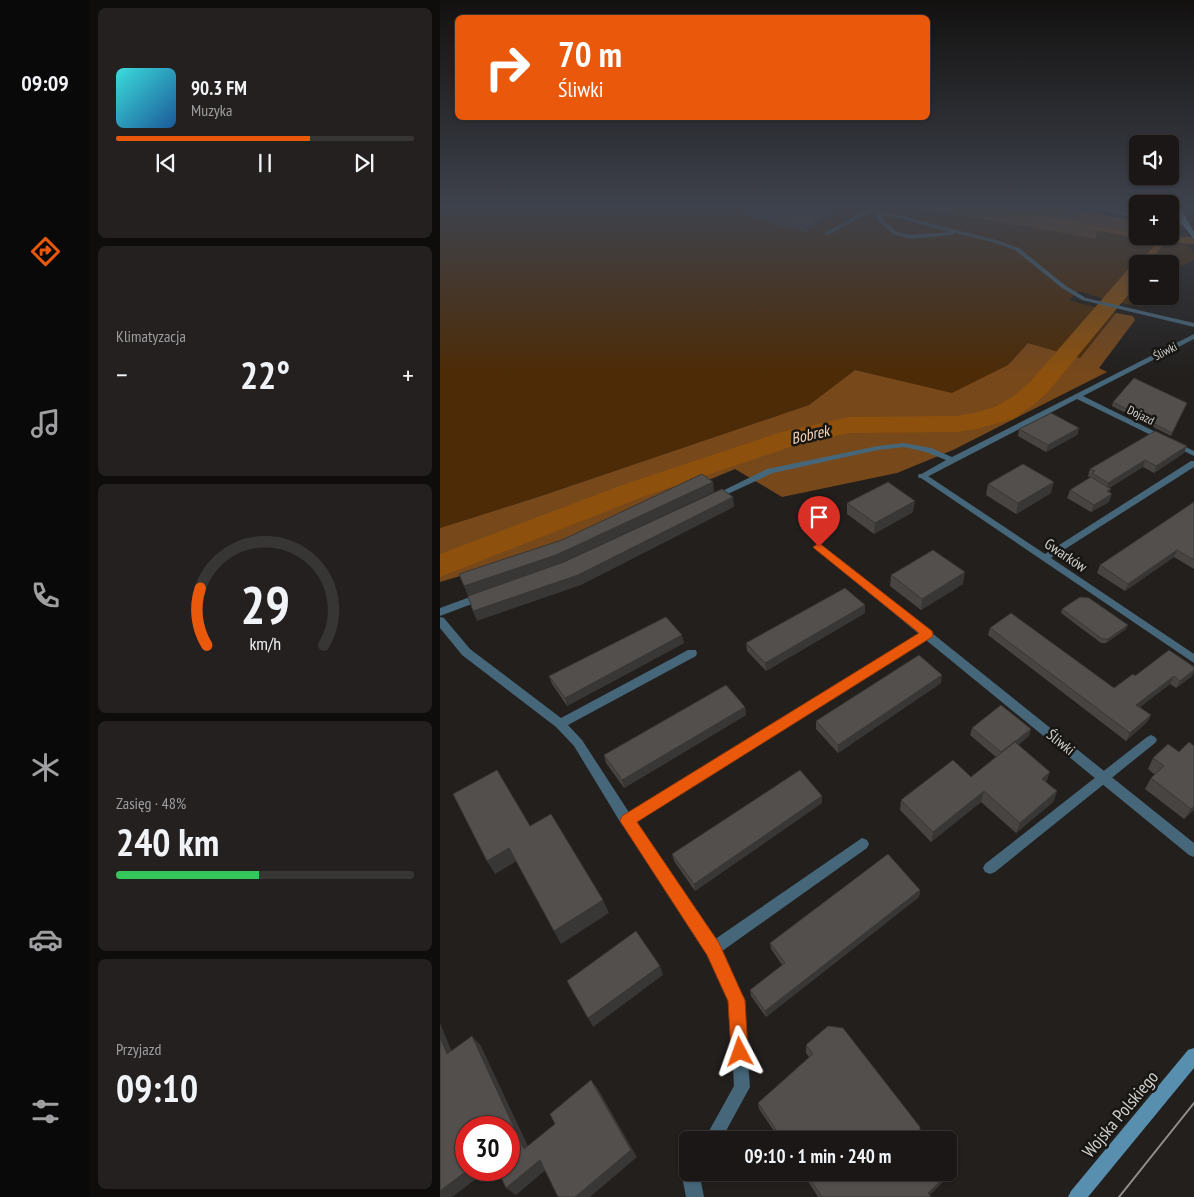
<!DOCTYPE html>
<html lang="pl">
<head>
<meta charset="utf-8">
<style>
  :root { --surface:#1a1716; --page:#23201f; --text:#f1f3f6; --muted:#9f9fa1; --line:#383635; --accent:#ea580c }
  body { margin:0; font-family:"PT Sans Narrow",sans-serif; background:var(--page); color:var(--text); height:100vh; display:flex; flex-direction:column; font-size:19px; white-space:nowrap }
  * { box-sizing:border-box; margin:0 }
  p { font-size:16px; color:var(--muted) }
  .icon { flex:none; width:28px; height:28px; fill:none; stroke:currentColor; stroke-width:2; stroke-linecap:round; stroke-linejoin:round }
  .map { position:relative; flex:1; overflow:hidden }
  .details { display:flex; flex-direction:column; gap:8px; padding:8px; background:#0e0d0c; width:350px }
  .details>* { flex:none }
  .banner { position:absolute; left:15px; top:15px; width:475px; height:105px; border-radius:8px; box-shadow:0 1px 4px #0004,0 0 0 1px var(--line); background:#ea580c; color:#fff; overflow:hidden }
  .buttons { position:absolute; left:689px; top:135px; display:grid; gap:10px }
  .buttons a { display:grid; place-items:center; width:50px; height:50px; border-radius:8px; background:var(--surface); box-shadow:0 1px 4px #0004,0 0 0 1px var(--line); font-size:25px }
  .speed { position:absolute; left:15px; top:1116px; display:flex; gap:10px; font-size:25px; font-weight:700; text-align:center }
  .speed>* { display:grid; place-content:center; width:65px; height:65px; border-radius:50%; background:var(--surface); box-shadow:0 1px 4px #0004,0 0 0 1px var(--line); line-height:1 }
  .speed .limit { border:8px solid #d22; background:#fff; color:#111 }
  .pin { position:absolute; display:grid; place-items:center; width:42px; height:42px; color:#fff; margin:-51px -21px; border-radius:50% 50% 50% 0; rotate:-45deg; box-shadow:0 0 5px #0007 }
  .pin .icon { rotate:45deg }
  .me { position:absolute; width:55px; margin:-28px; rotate:356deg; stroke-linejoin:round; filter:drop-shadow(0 0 4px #0008) }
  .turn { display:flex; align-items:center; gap:18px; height:105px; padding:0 20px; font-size:22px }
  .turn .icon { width:65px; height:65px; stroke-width:2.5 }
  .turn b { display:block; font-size:35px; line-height:42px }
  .big { font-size:38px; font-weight:700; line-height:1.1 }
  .details .widget { flex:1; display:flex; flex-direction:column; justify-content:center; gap:8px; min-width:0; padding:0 18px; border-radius:8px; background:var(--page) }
  .details .dial { align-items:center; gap:0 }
  .dial svg { height:130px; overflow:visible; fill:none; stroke:var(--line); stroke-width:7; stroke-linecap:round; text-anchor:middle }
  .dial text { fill:var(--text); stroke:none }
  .song { display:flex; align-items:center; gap:15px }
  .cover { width:60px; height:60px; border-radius:8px; background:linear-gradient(135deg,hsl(180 70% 55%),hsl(210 70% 35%)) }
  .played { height:5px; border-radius:2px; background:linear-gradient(90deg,var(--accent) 65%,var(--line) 65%) }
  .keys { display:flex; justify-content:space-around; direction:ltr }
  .heat { display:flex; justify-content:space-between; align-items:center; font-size:28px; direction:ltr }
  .charge { height:8px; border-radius:4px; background:linear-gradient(90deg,#34c759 48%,var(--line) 0) }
  .trip { position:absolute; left:239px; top:1131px; width:278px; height:50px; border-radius:8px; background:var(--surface); box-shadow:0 1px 4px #0004,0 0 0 1px var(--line); font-weight:700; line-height:50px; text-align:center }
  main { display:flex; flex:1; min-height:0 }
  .dock { display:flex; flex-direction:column; width:90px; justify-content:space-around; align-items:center; background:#0a0909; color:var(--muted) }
  .dock .icon { width:35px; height:35px }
  .dock .current { color:var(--accent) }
  .dock b { font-size:22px; color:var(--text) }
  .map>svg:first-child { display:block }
</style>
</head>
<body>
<main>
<nav class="dock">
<b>09:09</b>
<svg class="icon current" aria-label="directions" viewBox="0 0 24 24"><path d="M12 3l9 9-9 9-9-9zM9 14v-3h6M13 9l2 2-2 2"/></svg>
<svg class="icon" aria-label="music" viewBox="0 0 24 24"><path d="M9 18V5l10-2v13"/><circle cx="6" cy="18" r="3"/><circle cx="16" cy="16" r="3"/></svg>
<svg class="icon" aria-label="phone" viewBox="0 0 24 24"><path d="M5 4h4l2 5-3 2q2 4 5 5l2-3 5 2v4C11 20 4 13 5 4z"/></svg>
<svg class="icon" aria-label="climate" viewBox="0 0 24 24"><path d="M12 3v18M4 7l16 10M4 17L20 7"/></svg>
<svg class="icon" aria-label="car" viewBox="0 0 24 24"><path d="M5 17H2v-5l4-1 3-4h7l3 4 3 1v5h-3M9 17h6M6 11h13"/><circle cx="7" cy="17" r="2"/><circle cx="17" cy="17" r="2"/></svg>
<svg class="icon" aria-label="filters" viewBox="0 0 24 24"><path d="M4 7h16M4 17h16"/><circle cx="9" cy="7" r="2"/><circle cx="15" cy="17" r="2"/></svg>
</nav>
<section class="details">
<div class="widget">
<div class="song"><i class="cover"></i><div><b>90.3 FM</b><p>Muzyka</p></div></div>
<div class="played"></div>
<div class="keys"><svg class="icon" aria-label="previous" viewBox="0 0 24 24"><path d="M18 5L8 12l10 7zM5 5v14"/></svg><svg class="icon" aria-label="pause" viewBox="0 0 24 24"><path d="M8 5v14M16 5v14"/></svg><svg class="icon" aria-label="next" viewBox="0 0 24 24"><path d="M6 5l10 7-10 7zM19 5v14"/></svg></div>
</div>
<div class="widget"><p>Klimatyzacja</p>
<div class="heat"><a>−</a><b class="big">22°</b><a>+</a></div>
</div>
<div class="widget dial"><svg viewBox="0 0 100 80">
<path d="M14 69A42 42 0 1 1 86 69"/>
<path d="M14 69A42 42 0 0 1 10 34" stroke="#ea580c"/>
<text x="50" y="56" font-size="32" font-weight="700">29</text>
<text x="50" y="72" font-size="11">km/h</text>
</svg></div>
<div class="widget"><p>Zasięg · 48%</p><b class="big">240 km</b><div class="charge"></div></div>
<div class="widget"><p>Przyjazd</p><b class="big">09:10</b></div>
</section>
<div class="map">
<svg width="754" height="1197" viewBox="0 0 754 1197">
  <rect width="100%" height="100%" fill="#221f1d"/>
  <path fill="#4d2b06" d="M0,207H472L656,239L657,230L719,242L668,300L639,291L629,300L676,313L640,358L588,343L568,365L513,394L415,370L369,405L98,497L0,528Z
    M730,243L747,244L754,252V260L730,271V264H708L719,248Z
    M697,277L698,296H709L702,307L677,302Z"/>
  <path fill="#77481a" d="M472,207H532L657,230L656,239Z
    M551,207H622L697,221V233Z
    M676,313L693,316L695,320L659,368L667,372L513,450L457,473L342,497L295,469C198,509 101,553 0,582V528L98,497L369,405L415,370L512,393L568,365L588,343L640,358Z"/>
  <path fill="#8d510d" d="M532,207H551L697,233L698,236L754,237V244C724,242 726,240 708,264H698L718,242Z
    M697,265V277L677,302L668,300Z"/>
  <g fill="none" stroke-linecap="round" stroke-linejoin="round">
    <path fill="#8d510d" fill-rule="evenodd" d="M698,264V283L607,393L592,406L573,419L537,429L516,432L409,433L359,444L205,496L0,577V554L185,484L341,432L409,417L516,416L534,413L555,407L574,396L589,383L691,266Z"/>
    <path fill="#46677a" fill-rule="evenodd" d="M430,208L556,240L579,248L626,286L646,298L754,323V327L642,300L622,288L575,250L552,242L515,233L512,235L470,239L453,234L437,220L436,213L431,212L388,235L383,234ZM442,214L510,232L470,235L457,232L442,219Z
      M754,334V339L643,396L754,451V456L637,399L485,478H479L478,476L506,460L486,452L464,447L438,450L333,473L277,499H271L270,497L327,469L438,446L464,443L491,448L512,457Z
      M41,593L45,595L46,597L45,599L0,616V608Z
      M0,617L4,618L30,649L121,718L248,650H256L257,653L256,656L128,725L142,740L192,817L193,821L192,825L187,827L182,825L134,746L116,727L22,655L0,628Z
      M711,735L715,737L717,740L715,743L555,872L550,874L545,872L543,868L545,864L707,737Z
      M422,838L427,840L429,844L427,848L278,954L273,956L268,954L266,949L268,944Z"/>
    <path fill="#46677a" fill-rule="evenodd" d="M646,207H657L698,215V218Z
      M730,220L747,223L744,225L730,224Z
      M751,461H754V467L611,558L754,654V663L478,476L479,474H485L605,554Z
      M379,544L382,545L754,843V857L749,855L486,640L195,823L278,944L303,1000L310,1087L281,1140H264L294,1086L289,1000L268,954L181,821L182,817L479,634L376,549L374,547L376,545Z
      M247,1166L248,1172H261L260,1177L264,1197H246L242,1176Z"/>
    <path fill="#598fae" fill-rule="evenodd" d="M754,1048V1068L648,1197H628L631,1191L748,1050Z"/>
    <path fill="#68aed7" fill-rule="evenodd" d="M734,207H740L754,232V239L741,223Z"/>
    <path stroke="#93918f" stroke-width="2" d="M679,1197L754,1103"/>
  </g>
  <path fill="#474441" d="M687,207H698V209Z
    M303,209L399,212L367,232L303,215Z
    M673,402L745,407L731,436L672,406Z
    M639,428L637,435L606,452L578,436L579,429Z
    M744,453L714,473L703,467L669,488V502L651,512L627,498L630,490L650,478V477L648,476L650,469Z
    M548,484L611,493L576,514L546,495Z
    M754,502V569L734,557L685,591L657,573L660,565Z
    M407,503L473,512L434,534L407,514Z
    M451,575L523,584L481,610L450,586Z
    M622,609L686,629L666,643H661L621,613Z
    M425,613L326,671L307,651L306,643Z
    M550,628L674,688L695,676L754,667V672L752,676L736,688L730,684L700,707L711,715L707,722L686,741L548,635Z
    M244,643L127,706L112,684L109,676Z
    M501,683L398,753L376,729V721Z
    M305,707L306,715L184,788L166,763L164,755Z
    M532,728L591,729L589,736L578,745L607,783L617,791L613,802L576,833L541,802L491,842L460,810L461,800L531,777L556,757L530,735Z
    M739,752L754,810L744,819L705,789L711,778L715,775L708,769L713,758Z
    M382,803L255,891L234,861L232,854Z
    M480,890L479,897L326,1017L311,996L310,990L342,965L331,949L330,943Z
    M366,1045L480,1135L484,1140H340L319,1109L318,1103L369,1057L366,1053Z
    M362,1172H508L506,1179L489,1195L491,1197H378Z"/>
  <path fill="#393735" d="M400,207L399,212L367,232V226Z
    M639,428L637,435L606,452L608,445Z
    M747,446L744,453L714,473L716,466Z
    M705,460L703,467L666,490L668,483Z
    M273,482L274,492L119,564L28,596L24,586Z
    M614,482L611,493L576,514L578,503Z
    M671,489L668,496L672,494L669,502L651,512L654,505L667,491Z
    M293,497L294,507L141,585L37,621L33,611Z
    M475,501L473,512L434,534L435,523Z
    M737,550L734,557L685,591L688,584Z
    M525,572L523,584L481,610L482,599Z
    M425,605V613L326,671L325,663Z
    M688,625L686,629L666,643L668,639Z
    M242,635L244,643L127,706L125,698Z
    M754,670V672L752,676L736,688L740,681Z
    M502,675L501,683L398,753V745Z
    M734,676L730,684L693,712L696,705Z
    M305,707L306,715L184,788L182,780Z
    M711,715L707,722L686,741L690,733Z
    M591,729L589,736L560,760L562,753Z
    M610,772L606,783L602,779Z
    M544,791L541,802L491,842L493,832Z
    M617,791L613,802L576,833L580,823Z
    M382,796V803L255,891L254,884Z
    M754,806V810L744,819L751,809Z
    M69,848L77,861L55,874L47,861Z
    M480,890L479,897L326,1017L325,1011Z
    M163,900L169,913L121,944L114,931Z
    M220,966L223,975L153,1027L148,1018Z
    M0,1023L17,1064L7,1054L0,1037Z
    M32,1036L41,1046L93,1157L84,1149Z
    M151,1080L158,1089L197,1157L150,1197H135Z
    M100,1160L108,1168L76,1195L66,1188Z
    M28,1170H48L12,1197H0V1191Z
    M509,1173L506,1179L488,1197V1193Z"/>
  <path fill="#524f4c" stroke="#393735" d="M307,207H399L367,226L303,209Z
    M694,378L747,403L732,433L673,402Z
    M611,413L639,428L608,445L579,429Z
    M715,431L747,446L716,466L705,460L668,483L652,473L655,471L650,469Z
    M583,464L614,482L578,503L548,484Z
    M262,474L273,482L116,555L24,586L19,574L122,540Z
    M651,477L671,489L667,491L672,494L654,505L630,490Z
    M448,482L475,501L435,523L407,503Z
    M282,489L293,497L138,575L33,611L28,596L124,562Z
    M754,502V560L737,550L688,584L660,565Z
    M493,550L525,572L482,599L451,575Z
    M405,588L425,605L325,663L306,643Z
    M640,597L649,598L688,625L668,639H662L622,609Z
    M571,613L674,688L693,674L695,676L729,650L754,667V670L740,681L734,676L696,705L711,715L690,733L550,628Z
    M226,617L242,635L125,698L109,676Z
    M479,655L502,675L398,745L376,721Z
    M286,685L305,707L182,780L164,755Z
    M561,705L591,729L561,752L532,728Z
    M575,742L610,772L602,779L617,791L580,823L544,791L493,832L461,800L513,760L531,777Z
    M749,742L754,746V806L751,809L711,778L724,766L713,758L728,744L739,752Z
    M57,770L90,826L111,814L163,900L114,931L69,848L47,861L13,794Z
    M360,770L382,796L254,884L232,854Z
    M448,854L480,890L325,1011L310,990L345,963L330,943Z
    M196,931L220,966L148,1018L127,981Z
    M388,1026L403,1028L480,1127V1135L484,1140H343L318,1103L373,1054L366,1045Z
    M32,1036L84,1149L115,1124L110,1114L151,1080L191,1150L135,1197H118L100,1160L66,1188L58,1170H69V1128H26V1170H28L0,1191V1037L7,1054Z
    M508,1171L509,1173L488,1193L491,1197H382L365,1172H508Z"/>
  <linearGradient id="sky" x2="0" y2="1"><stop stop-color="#131110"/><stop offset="0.55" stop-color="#3e424c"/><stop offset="1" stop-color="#3e424c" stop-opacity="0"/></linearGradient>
  <rect width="754" height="375" fill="url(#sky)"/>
  <path fill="#ea580c" stroke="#983908" d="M379,543L492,631L493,634L492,637L197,822L279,943L302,994L305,1000L308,1052L306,1058L300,1061L293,1058L291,1052L288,1001L267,955L180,821L182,816L479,633L375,549L373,547Z"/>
  <g text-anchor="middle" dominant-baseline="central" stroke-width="5" stroke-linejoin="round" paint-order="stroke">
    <g font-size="12" fill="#d2d1cf" stroke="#181613">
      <text transform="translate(725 351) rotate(-27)">Śliwki</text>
      <text transform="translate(701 415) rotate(26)">Dojazd</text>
    </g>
    <g font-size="15" fill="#d2d1cf" stroke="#181613">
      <text transform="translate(626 555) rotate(34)">Gwarków</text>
      <text transform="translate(621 742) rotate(39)">Śliwki</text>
    </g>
    <g font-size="16" font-style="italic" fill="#f8d4b7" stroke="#181613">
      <text transform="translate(370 434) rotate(-13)">Bobrek</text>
    </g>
    <g font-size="18" fill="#d2d1cf" stroke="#181613">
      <text transform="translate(680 1114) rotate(-50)">Wojska Polskiego</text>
    </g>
  </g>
</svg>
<div class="buttons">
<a><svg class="icon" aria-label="sound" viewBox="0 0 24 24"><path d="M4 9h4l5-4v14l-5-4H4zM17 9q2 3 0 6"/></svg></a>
<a>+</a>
<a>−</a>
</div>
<div class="speed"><div class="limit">30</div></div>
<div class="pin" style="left:379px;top:547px;background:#d93025"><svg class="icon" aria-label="arrive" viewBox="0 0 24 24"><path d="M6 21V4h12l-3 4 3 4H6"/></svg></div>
<svg class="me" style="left:300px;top:1052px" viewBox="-20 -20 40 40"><path d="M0-17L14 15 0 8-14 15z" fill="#ea580c" stroke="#fff" stroke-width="4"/></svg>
<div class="trip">09:10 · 1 min · 240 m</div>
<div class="banner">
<div class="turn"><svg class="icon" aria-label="right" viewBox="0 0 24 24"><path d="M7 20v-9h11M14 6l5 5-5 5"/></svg><div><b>70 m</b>Śliwki</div></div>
</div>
</div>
</main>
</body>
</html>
